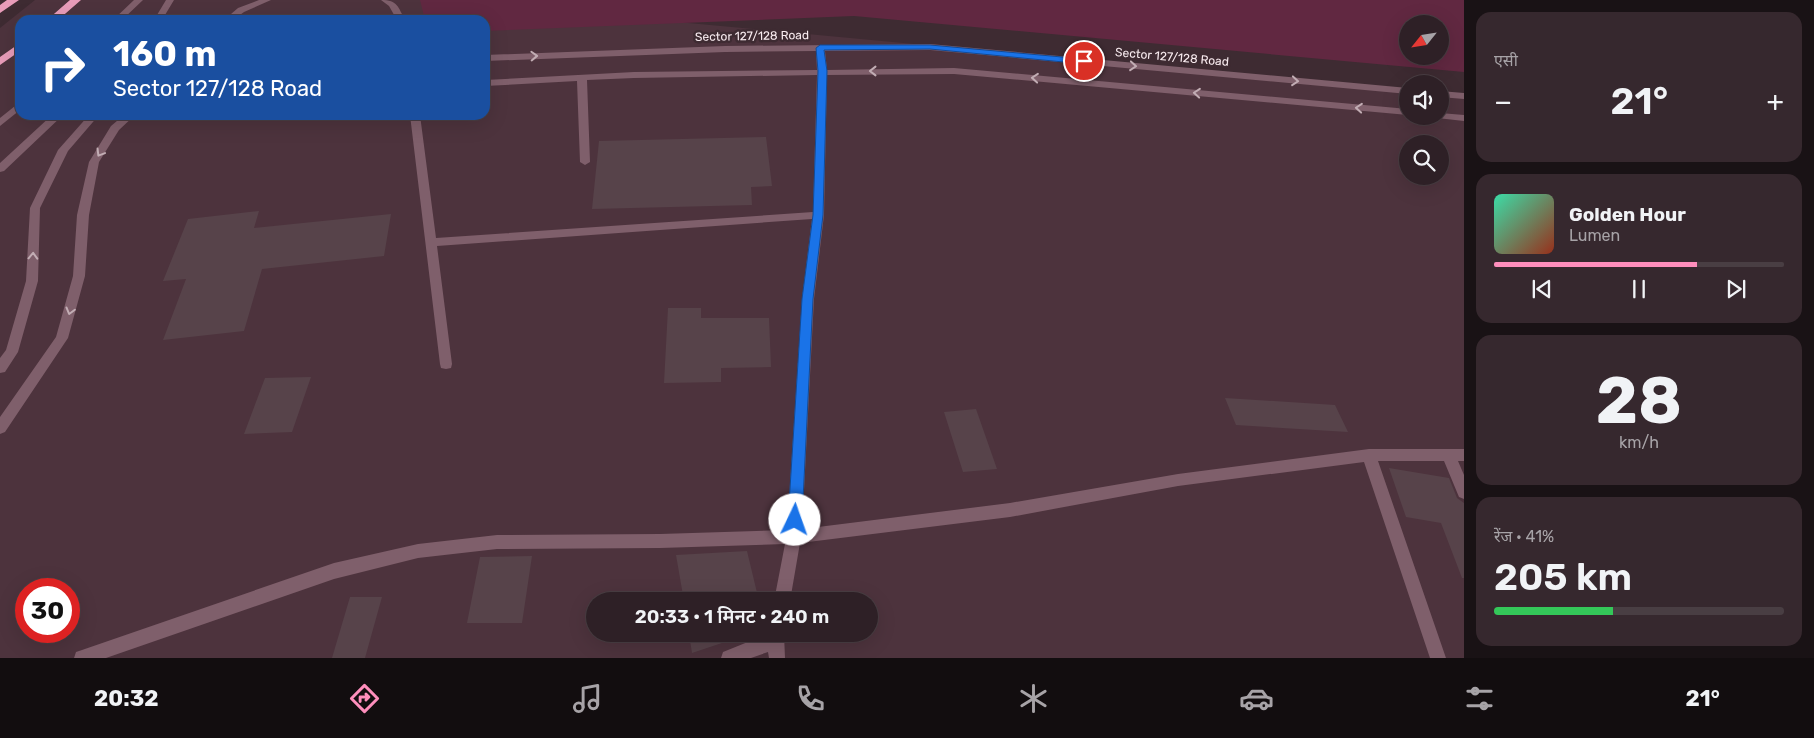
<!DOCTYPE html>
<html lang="hi">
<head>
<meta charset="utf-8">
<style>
  :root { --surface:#2e2026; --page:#36282e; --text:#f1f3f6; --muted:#a7a3a7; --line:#493e43; --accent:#fe8ebc }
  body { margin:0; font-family:Rubik,"Noto Sans Devanagari",sans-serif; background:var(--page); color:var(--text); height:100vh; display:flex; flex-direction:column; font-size:19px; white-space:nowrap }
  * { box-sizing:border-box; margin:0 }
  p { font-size:16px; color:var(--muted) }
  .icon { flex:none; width:28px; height:28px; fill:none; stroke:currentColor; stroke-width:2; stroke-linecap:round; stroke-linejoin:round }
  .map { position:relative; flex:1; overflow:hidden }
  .side { display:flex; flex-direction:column; gap:12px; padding:12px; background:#191215; width:350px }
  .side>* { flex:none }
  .top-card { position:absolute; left:15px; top:15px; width:475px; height:105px; border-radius:15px; box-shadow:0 5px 20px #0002,0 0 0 1px var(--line); background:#1a4fa0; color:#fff; overflow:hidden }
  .needle { width:32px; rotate:240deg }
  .controls { position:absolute; left:1399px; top:15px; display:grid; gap:10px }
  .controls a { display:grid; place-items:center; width:50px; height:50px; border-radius:50%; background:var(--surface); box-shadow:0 5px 20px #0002,0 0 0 1px var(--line); font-size:25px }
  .speed { position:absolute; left:15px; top:578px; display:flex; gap:10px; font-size:25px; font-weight:700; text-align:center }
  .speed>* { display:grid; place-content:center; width:65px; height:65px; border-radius:50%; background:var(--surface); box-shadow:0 5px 20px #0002,0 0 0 1px var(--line); line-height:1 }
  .speed .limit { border:8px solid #d22; background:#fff; color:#111 }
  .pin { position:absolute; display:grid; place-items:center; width:42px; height:42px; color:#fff; margin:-21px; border:2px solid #fff; border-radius:50%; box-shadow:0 1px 5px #0007 }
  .me { position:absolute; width:55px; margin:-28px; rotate:3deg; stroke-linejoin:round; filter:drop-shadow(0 0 4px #0008) }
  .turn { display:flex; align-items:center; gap:18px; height:105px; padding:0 15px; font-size:22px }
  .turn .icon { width:65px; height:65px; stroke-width:2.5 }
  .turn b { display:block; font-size:35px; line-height:42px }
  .big { font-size:38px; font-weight:600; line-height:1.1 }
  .side .card { flex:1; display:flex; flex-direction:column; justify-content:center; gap:8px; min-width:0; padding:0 18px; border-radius:15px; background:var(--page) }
  .side .dial { align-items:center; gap:0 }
  .dial b { font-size:65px; line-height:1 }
  .song { display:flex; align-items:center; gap:15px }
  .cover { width:60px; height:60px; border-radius:8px; background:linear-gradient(135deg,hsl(160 70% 55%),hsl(10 70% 35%)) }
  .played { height:5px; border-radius:2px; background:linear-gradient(90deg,var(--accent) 70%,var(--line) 70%) }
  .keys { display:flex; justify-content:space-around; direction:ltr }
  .heat { display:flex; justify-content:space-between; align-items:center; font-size:28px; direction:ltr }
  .charge { height:8px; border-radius:4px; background:linear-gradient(90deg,#34c759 41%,var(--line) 0) }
  .trip { position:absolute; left:586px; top:592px; width:292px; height:50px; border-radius:25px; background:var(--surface); box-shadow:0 5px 20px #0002,0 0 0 1px var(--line); font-weight:600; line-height:50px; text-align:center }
  .tabs { display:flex; height:80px; justify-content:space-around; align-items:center; background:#120d0f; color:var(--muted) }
  .tabs .icon { width:35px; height:35px }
  .tabs .selected { color:var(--accent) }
  .tabs b { font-size:22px; color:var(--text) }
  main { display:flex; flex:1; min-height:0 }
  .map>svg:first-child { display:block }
</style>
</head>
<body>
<main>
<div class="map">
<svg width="1464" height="658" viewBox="0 0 1464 658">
  <rect width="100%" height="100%" fill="#3e2b32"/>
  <path fill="#4d333d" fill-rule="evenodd" d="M35,0H442L1407,90L1408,116H1440V93L1464,95V658H0V28ZM20,20H485V115H20ZM1408,144H1440V176H1408ZM26,589H69V631H26ZM595,601H870V634H595Z"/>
  <path fill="#612841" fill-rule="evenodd" d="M420,0H1464V72L854,16L485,31V20H425ZM1408,24H1440V56H1408Z"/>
  <path fill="#57434a" d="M766,137L772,186L751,187L752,205L592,209L599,141Z
    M259,211L254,228L391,214L384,256L262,269L244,331L163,340L186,279L163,281L188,219Z
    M668,308H701V318H769L771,367L721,368V382L664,383Z
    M311,377L292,432L244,434L265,378Z
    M1225,398L1335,405L1348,432L1236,425Z
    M976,409L997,469L963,472L944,412Z
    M1389,468L1449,478L1457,498L1464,503V578H1462L1441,523L1406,517Z
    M747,551L759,601H684L676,555Z
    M532,556L522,623H467L480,557Z
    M350,597H382L365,658H332Z
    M689,634H749L692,653Z"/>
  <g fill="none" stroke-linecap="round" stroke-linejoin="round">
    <path fill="#7f5f6b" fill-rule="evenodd" d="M134,0H143L122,20H113Z
      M166,0H174L162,20H154Z
      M259,0H271L244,12L233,20H224L238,8Z
      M381,0C398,0 398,7 405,20H397L389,6Z
      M930,44L1408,88V94L930,50L825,51L827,70L954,68L1408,109V115L954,74L827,75L824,215L814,299L802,529L1010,503L1178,474L1369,449H1464V461H1458L1464,475V499L1459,497L1444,461H1378L1446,658H1430L1364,462L1178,486L1010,517L800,543L790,601H774L785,544L660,548L497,549L418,558L334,579L106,658H74L76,652L82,650L334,563L418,544L497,535L660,534L787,530L802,299L812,219L437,246L452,364L451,368L446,369L441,368L440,364L410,115H420L436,238L813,212L817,75L634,78L587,80L590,162L585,165L580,162L577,81L485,86V80L634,72L817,70L816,51L725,52L485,61V55L725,46Z
      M1440,91L1464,93V99L1440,97Z
      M20,102V110L0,126V118Z
      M1440,113L1464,115V121L1437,118L1435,116H1440Z
      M52,115H63L4,171L0,172V163Z
      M89,115H99L68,151L40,208L38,281L18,352L5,372L0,373V358L6,350L26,281L30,208L58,150Z
      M124,115H135L119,130L99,162L89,215L85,276L68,338L5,432L0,434V417L56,337L73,276L77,215L89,162L111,126Z
      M768,634H784L785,658H769L768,652L751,658H721L723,652Z"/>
    <path fill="#e89cb9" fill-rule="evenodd" d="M7,0H19L0,13V5Z
      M70,0H81L58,20H47Z
      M20,43V51L0,65V57Z"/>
  </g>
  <defs><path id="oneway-chevron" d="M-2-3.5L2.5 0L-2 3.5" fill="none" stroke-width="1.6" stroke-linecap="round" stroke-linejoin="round" transform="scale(1.25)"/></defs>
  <g stroke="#c2adb4">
    <use href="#oneway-chevron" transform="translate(534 56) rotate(-2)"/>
    <use href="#oneway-chevron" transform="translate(1133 66) rotate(5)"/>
    <use href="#oneway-chevron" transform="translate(873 71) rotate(180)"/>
    <use href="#oneway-chevron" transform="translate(1035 78) rotate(-175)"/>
    <use href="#oneway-chevron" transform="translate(1295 81) rotate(5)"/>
    <use href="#oneway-chevron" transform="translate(1197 93) rotate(-175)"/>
    <use href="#oneway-chevron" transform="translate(1359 108) rotate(-175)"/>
    <use href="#oneway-chevron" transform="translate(100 153) rotate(121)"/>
    <use href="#oneway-chevron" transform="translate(33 256) rotate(-88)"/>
    <use href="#oneway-chevron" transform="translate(70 311) rotate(105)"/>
  </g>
  <path fill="#1a73e8" stroke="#114b97" d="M930,45L1084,59L1089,61L1084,64L930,49L824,50L827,71L823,215L813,299L802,520L800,524L795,526L790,524L788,520L802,299L813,215L818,71L816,48L820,45Z"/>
  <g text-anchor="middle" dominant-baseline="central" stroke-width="5" stroke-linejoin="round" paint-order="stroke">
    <g font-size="12" fill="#f9ecf0" stroke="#3e2b32">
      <text transform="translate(752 36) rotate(-1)">Sector 127/128 Road</text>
      <text transform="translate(1172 57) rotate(5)">Sector 127/128 Road</text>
    </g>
  </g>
</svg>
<div class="controls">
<a><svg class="needle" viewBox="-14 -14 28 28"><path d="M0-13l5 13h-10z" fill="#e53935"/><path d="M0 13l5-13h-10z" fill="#a7a3a7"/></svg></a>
<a><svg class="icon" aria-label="sound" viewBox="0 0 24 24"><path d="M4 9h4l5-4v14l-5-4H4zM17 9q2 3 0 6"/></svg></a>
<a><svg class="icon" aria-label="search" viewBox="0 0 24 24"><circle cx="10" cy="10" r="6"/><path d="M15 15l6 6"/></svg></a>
</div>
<div class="speed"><div class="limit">30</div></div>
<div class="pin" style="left:1084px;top:61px;background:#d93025"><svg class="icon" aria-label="arrive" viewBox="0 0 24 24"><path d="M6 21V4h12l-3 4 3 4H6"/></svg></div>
<svg class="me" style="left:795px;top:520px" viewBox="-20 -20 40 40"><circle r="19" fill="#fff"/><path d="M0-13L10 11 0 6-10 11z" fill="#1a73e8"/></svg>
<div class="trip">20:33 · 1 मिनट · 240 m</div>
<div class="top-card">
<div class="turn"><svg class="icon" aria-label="right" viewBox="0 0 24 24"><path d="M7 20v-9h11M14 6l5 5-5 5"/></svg><div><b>160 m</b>Sector 127/128 Road</div></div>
</div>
</div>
<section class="side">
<div class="card"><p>एसी</p>
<div class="heat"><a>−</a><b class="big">21°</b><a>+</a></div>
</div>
<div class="card">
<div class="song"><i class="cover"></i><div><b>Golden Hour</b><p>Lumen</p></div></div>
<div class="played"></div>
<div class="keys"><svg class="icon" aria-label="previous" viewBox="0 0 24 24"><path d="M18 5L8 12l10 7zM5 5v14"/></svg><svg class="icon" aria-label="pause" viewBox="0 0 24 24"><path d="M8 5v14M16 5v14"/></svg><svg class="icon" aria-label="next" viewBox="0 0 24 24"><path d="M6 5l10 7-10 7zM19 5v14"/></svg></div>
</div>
<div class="card dial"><b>28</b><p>km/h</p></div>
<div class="card"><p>रेंज · 41%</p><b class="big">205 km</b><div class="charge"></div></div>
</section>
</main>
<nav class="tabs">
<b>20:32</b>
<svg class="icon selected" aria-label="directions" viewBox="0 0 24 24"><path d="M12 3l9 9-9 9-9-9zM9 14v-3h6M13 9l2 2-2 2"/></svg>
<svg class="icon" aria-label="music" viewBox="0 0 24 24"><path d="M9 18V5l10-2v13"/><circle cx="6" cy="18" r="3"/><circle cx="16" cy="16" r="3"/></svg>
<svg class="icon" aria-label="phone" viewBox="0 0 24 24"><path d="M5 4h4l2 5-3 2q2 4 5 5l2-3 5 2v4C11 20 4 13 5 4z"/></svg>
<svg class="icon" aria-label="climate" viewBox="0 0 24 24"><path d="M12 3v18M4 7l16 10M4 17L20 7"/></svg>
<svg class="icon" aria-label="car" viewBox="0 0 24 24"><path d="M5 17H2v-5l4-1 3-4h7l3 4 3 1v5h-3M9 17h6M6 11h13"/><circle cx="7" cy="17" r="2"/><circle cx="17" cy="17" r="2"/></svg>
<svg class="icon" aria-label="filters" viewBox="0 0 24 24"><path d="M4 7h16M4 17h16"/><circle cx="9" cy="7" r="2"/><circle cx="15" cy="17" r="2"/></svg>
<b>21°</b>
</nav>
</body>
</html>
